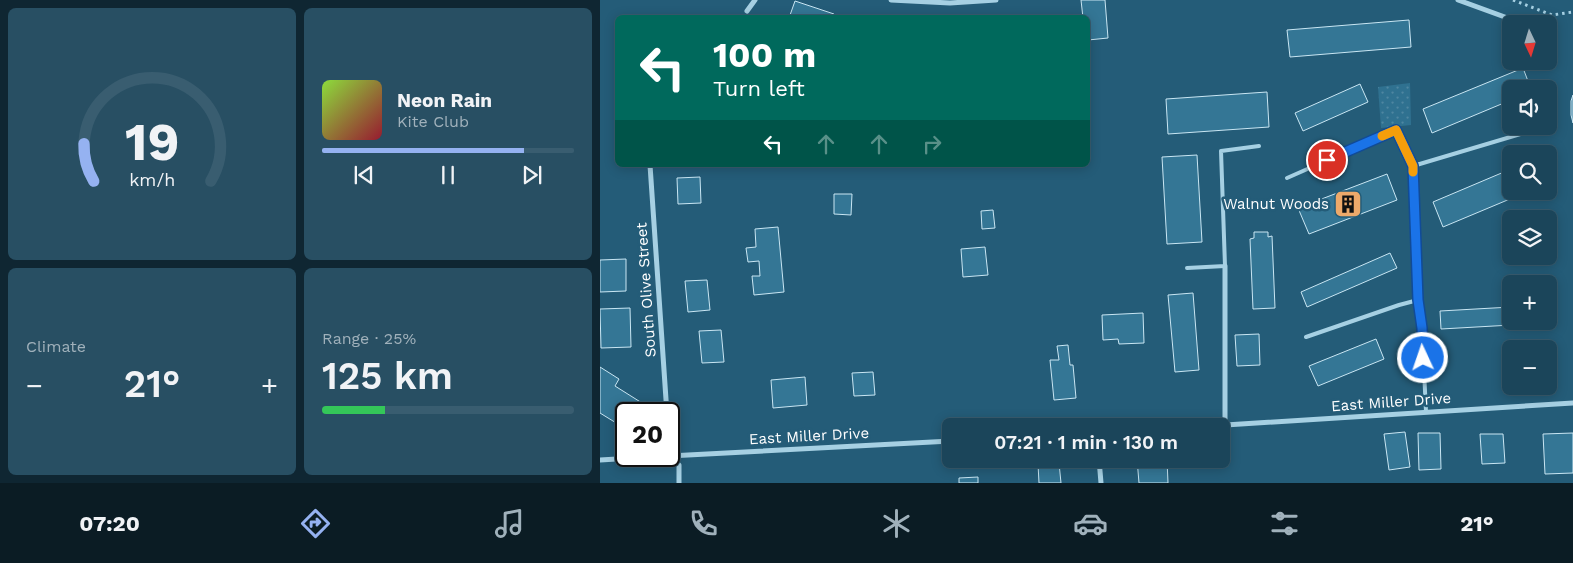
<!DOCTYPE html>
<html lang="en">
<head>
<meta charset="utf-8">
<style>
  :root { --surface:#1b455a; --page:#284f63; --text:#f1f3f6; --muted:#a0b1bb; --line:#395d70; --accent:#95b2f1 }
  body { margin:0; font-family:"Work Sans",sans-serif; background:var(--page); color:var(--text); height:100vh; display:flex; flex-direction:column; font-size:19px; white-space:nowrap }
  * { box-sizing:border-box; margin:0 }
  p { font-size:16px; color:var(--muted) }
  .icon { flex:none; width:28px; height:28px; fill:none; stroke:currentColor; stroke-width:2; stroke-linecap:round; stroke-linejoin:round }
  .map { position:relative; flex:1; overflow:hidden }
  .sheet { display:flex; flex-direction:column; gap:8px; padding:8px; background:#0f2632; width:600px }
  .sheet>* { flex:none }
  .guide { position:absolute; left:15px; top:15px; width:475px; height:152px; border-radius:8px; box-shadow:0 2px 12px #0003,0 0 0 1px var(--line); background:#00695c; color:#fff; overflow:hidden }
  .needle { width:32px; rotate:176deg }
  .tools { position:absolute; left:902px; top:15px; display:grid; gap:10px }
  .tools a { display:grid; place-items:center; width:55px; height:55px; border-radius:8px; background:var(--surface); box-shadow:0 2px 12px #0003,0 0 0 1px var(--line); font-size:25px }
  .speed { position:absolute; left:15px; top:402px; display:flex; gap:10px; font-size:25px; font-weight:700; text-align:center }
  .speed>* { display:grid; place-content:center; width:65px; height:65px; border-radius:50%; background:var(--surface); box-shadow:0 2px 12px #0003,0 0 0 1px var(--line); line-height:1 }
  .speed .limit { border:2px solid #111; border-radius:8px; background:#fff; color:#111 }
  .pin { position:absolute; display:grid; place-items:center; width:42px; height:42px; color:#fff; margin:-21px; border:2px solid #fff; border-radius:50%; box-shadow:0 1px 5px #0007 }
  .me { position:absolute; width:55px; margin:-28px; rotate:357deg; stroke-linejoin:round; filter:drop-shadow(0 0 4px #0008) }
  .turn { display:flex; align-items:center; gap:18px; height:105px; padding:0 15px; font-size:22px }
  .turn .icon { width:65px; height:65px; stroke-width:2.5 }
  .turn b { display:block; font-size:35px; line-height:42px }
  .lanes { display:flex; align-items:center; height:48px; padding:0 15px; background:#0003; justify-content:center; gap:25px; direction:ltr }
  .lanes .off { opacity:.35 }
  .big { font-size:38px; font-weight:600; line-height:1.1 }
  .sheet .tile { flex:1; display:flex; flex-direction:column; justify-content:center; gap:8px; min-width:0; padding:0 18px; border-radius:8px; background:var(--page) }
  .sheet .dial { align-items:center; gap:0 }
  .dial svg { height:130px; overflow:visible; fill:none; stroke:var(--line); stroke-width:7; stroke-linecap:round; text-anchor:middle }
  .dial text { fill:var(--text); stroke:none }
  .song { display:flex; align-items:center; gap:15px }
  .cover { width:60px; height:60px; border-radius:8px; background:linear-gradient(135deg,hsl(90 70% 55%),hsl(350 70% 35%)) }
  .played { height:5px; border-radius:2px; background:linear-gradient(90deg,var(--accent) 80%,var(--line) 80%) }
  .keys { display:flex; justify-content:space-around; direction:ltr }
  .heat { display:flex; justify-content:space-between; align-items:center; font-size:28px; direction:ltr }
  .charge { height:8px; border-radius:4px; background:linear-gradient(90deg,#34c759 25%,var(--line) 0) }
  .sheet .tiles { flex:1; display:grid; gap:8px; grid-template-columns:repeat(2,1fr) }
  .trip { position:absolute; left:342px; top:418px; width:288px; height:50px; border-radius:8px; background:var(--surface); box-shadow:0 2px 12px #0003,0 0 0 1px var(--line); font-weight:600; line-height:50px; text-align:center }
  .tabs { display:flex; height:80px; justify-content:space-around; align-items:center; background:#0b1c24; color:var(--muted) }
  .tabs .icon { width:35px; height:35px }
  .tabs .current { color:var(--accent) }
  .tabs b { font-size:22px; color:var(--text) }
  main { display:flex; flex:1; min-height:0 }
  .map>svg:first-child { display:block }
</style>
</head>
<body>
<main>
<section class="sheet">
<div class="tiles">
<div class="tile dial"><svg viewBox="0 0 100 80">
<path d="M14 69A42 42 0 1 1 86 69"/>
<path d="M14 69A42 42 0 0 1 8 46" stroke="#95b2f1"/>
<text x="50" y="56" font-size="32" font-weight="700">19</text>
<text x="50" y="72" font-size="11">km/h</text>
</svg></div>
<div class="tile">
<div class="song"><i class="cover"></i><div><b>Neon Rain</b><p>Kite Club</p></div></div>
<div class="played"></div>
<div class="keys"><svg class="icon" aria-label="previous" viewBox="0 0 24 24"><path d="M18 5L8 12l10 7zM5 5v14"/></svg><svg class="icon" aria-label="pause" viewBox="0 0 24 24"><path d="M8 5v14M16 5v14"/></svg><svg class="icon" aria-label="next" viewBox="0 0 24 24"><path d="M6 5l10 7-10 7zM19 5v14"/></svg></div>
</div>
<div class="tile"><p>Climate</p>
<div class="heat"><a>−</a><b class="big">21°</b><a>+</a></div>
</div>
<div class="tile"><p>Range · 25%</p><b class="big">125 km</b><div class="charge"></div></div>
</div>
</section>
<div class="map">
<svg width="973" height="483" viewBox="0 0 973 483">
  <defs>
    <pattern id="grass-dots" width="8" height="8" patternUnits="userSpaceOnUse" patternTransform="scale(1.25)"><rect width="8" height="8" fill="#2f7190"/><path d="M2 2h.1M6 6h.1" fill="none" stroke="#4e86a1" stroke-width="1.8" stroke-linecap="round"/></pattern>
  </defs>
  <rect width="100%" height="100%" fill="#245c78"/>
  <path fill="url(#grass-dots)" d="M810,83L811,125L781,128L778,87Z"/>
  <path fill="#347695" stroke="#c9e6f3" d="M481,0H505L508,38L488,40V18H483Z
    M195,1L234,14L233,18H189Z
    M809,20L811,47L690,57L687,30Z
    M923,68L931,89H911V100L832,133L823,109Z
    M760,84L768,102L703,131L695,113Z
    M667,92L669,127L568,134L566,99Z
    M973,95V123L971,115V101Z
    M597,155L602,242L567,244L562,157Z
    M911,169V191H929L843,227L833,202Z
    M787,174L797,200L709,234L698,208Z
    M100,177L101,203L78,204L77,178Z
    M234,194H252L251,215L234,214Z
    M393,210L395,228L382,229L381,211Z
    M178,227L184,292L154,295L152,276H160L159,261L148,262L146,248L156,247L155,229Z
    M654,232H668V237L672,236L675,308L653,309L650,239L654,238Z
    M385,247L388,275L363,277L361,249Z
    M790,253L797,268L707,307L701,292Z
    M26,259V291L0,292V260Z
    M107,280L110,310L88,312L85,281Z
    M593,293L599,370L575,372L568,295Z
    M911,307V321H947V323L841,329L840,311Z
    M30,308L31,347L1,348L0,309Z
    M543,313L544,343L519,344L518,339L503,340L502,315Z
    M121,330L124,362L102,363L99,331Z
    M659,334L660,365L637,366L635,335Z
    M776,339L784,359L718,386L709,366Z
    M468,345L470,365H473L476,398L454,400L450,360H459L457,346Z
    M0,367L19,379L15,386L50,408L47,414H26V429L0,413Z
    M273,372L275,395L254,396L252,373Z
    M205,377L207,405L173,408L171,380Z
    M805,432L810,467L789,470L784,434Z
    M818,433H840L841,469L819,470Z
    M973,433V473L945,474L943,434Z
    M880,434H903L905,463L882,464Z
    M537,459H567L568,483H539Z
    M459,463L461,483H439L438,464Z
    M378,477V483H359V478Z"/>
  <g fill="none" stroke-linecap="round" stroke-linejoin="round">
    <path stroke="#a6d0e3" stroke-width="3" stroke-dasharray="2.5 4" stroke-linecap="butt" d="M913,0L952,15L973,12"/>
    <path stroke="#a6d0e3" stroke-width="4" d="M813,166L934,130
      M687,178L796,130L813,166L818,300L822,328L826,412
      M587,268L625,266L621,151L659,146
      M706,337L799,305L818,300"/>
    <path stroke="#a6d0e3" stroke-width="5" d="M291,0L350,3L396,0
      M858,0L924,24
      M147,11L155,0
      M50,165L67,414
      M625,425V266
      M610,426L973,403
      M69,436L70,456L79,465V483
      M69,456L351,441
      M499,459L501,483
      M0,460L67,456"/>
  </g>
  <g fill="none" stroke-linecap="round" stroke-linejoin="round">
    <g stroke="#114b97" stroke-width="12">
      <path id="route" d="M727,160L796,130L813,166L818,300L822,328L823,358"/>
    </g>
    <use href="#route" stroke="#1a73e8" stroke-width="9"/>
    <path stroke="#f59e0b" stroke-width="9" d="M782,136L796,130L813,166V172"/>
  </g>
  <defs>
    <g id="building-square" transform="scale(1.4375)"><rect x="-9" y="-9" width="18" height="18" rx="4" fill="#eda96a" stroke="#245c78"/><path d="M-4-6H4V6H1V3H-1V6H-4ZM-2.5-4.3h1.7v1.8h-1.7ZM.8-4.3h1.7v1.8H.8ZM-2.5-1h1.7V.8h-1.7ZM.8-1h1.7V.8H.8Z" fill="#111"/></g>
  </defs>
  <g fill-rule="evenodd">
    <use href="#building-square" x="748" y="204"/>
  </g>
  <g text-anchor="middle" dominant-baseline="central" stroke-width="5" stroke-linejoin="round" paint-order="stroke">
    <g font-size="15" fill="#fff" stroke="#245c78" text-anchor="end">
      <text x="729" y="204">Walnut Woods</text>
    </g>
    <g font-size="15" fill="#fff" stroke="#245c78">
      <text transform="translate(46 290) rotate(-94)">South Olive Street</text>
      <text transform="translate(791 402) rotate(-4)">East Miller Drive</text>
      <text transform="translate(209 436) rotate(-3)">East Miller Drive</text>
    </g>
  </g>
</svg>
<div class="tools">
<a><svg class="needle" viewBox="-14 -14 28 28"><path d="M0-13l5 13h-10z" fill="#e53935"/><path d="M0 13l5-13h-10z" fill="#a0b1bb"/></svg></a>
<a><svg class="icon" aria-label="sound" viewBox="0 0 24 24"><path d="M4 9h4l5-4v14l-5-4H4zM17 9q2 3 0 6"/></svg></a>
<a><svg class="icon" aria-label="search" viewBox="0 0 24 24"><circle cx="10" cy="10" r="6"/><path d="M15 15l6 6"/></svg></a>
<a><svg class="icon" aria-label="layers" viewBox="0 0 24 24"><path d="M12 4l9 5-9 5-9-5zM3 14l9 5 9-5"/></svg></a>
<a>+</a>
<a>−</a>
</div>
<div class="speed"><div class="limit">20</div></div>
<div class="pin" style="left:727px;top:160px;background:#d93025"><svg class="icon" aria-label="arrive" viewBox="0 0 24 24"><path d="M6 21V4h12l-3 4 3 4H6"/></svg></div>
<svg class="me" style="left:823px;top:358px" viewBox="-20 -20 40 40"><circle r="17" fill="#1a73e8" stroke="#fff" stroke-width="3"/><path d="M0-11L8 9 0 5-8 9z" fill="#fff"/></svg>
<div class="trip">07:21 · 1 min · 130 m</div>
<div class="guide">
<div class="turn"><svg class="icon" aria-label="left" viewBox="0 0 24 24"><path d="M17 20v-9H6M10 6l-5 5 5 5"/></svg><div><b>100 m</b>Turn left</div></div>
<div class="lanes"><svg class="icon" aria-label="left" viewBox="0 0 24 24"><path d="M17 20v-9H6M10 6l-5 5 5 5"/></svg><svg class="icon off" aria-label="ahead" viewBox="0 0 24 24"><path d="M12 20V5M6 11l6-6 6 6"/></svg><svg class="icon off" aria-label="ahead" viewBox="0 0 24 24"><path d="M12 20V5M6 11l6-6 6 6"/></svg><svg class="icon off" aria-label="right" viewBox="0 0 24 24"><path d="M7 20v-9h11M14 6l5 5-5 5"/></svg></div>
</div>
</div>
</main>
<nav class="tabs">
<b>07:20</b>
<svg class="icon current" aria-label="directions" viewBox="0 0 24 24"><path d="M12 3l9 9-9 9-9-9zM9 14v-3h6M13 9l2 2-2 2"/></svg>
<svg class="icon" aria-label="music" viewBox="0 0 24 24"><path d="M9 18V5l10-2v13"/><circle cx="6" cy="18" r="3"/><circle cx="16" cy="16" r="3"/></svg>
<svg class="icon" aria-label="phone" viewBox="0 0 24 24"><path d="M5 4h4l2 5-3 2q2 4 5 5l2-3 5 2v4C11 20 4 13 5 4z"/></svg>
<svg class="icon" aria-label="climate" viewBox="0 0 24 24"><path d="M12 3v18M4 7l16 10M4 17L20 7"/></svg>
<svg class="icon" aria-label="car" viewBox="0 0 24 24"><path d="M5 17H2v-5l4-1 3-4h7l3 4 3 1v5h-3M9 17h6M6 11h13"/><circle cx="7" cy="17" r="2"/><circle cx="17" cy="17" r="2"/></svg>
<svg class="icon" aria-label="filters" viewBox="0 0 24 24"><path d="M4 7h16M4 17h16"/><circle cx="9" cy="7" r="2"/><circle cx="15" cy="17" r="2"/></svg>
<b>21°</b>
</nav>
</body>
</html>
